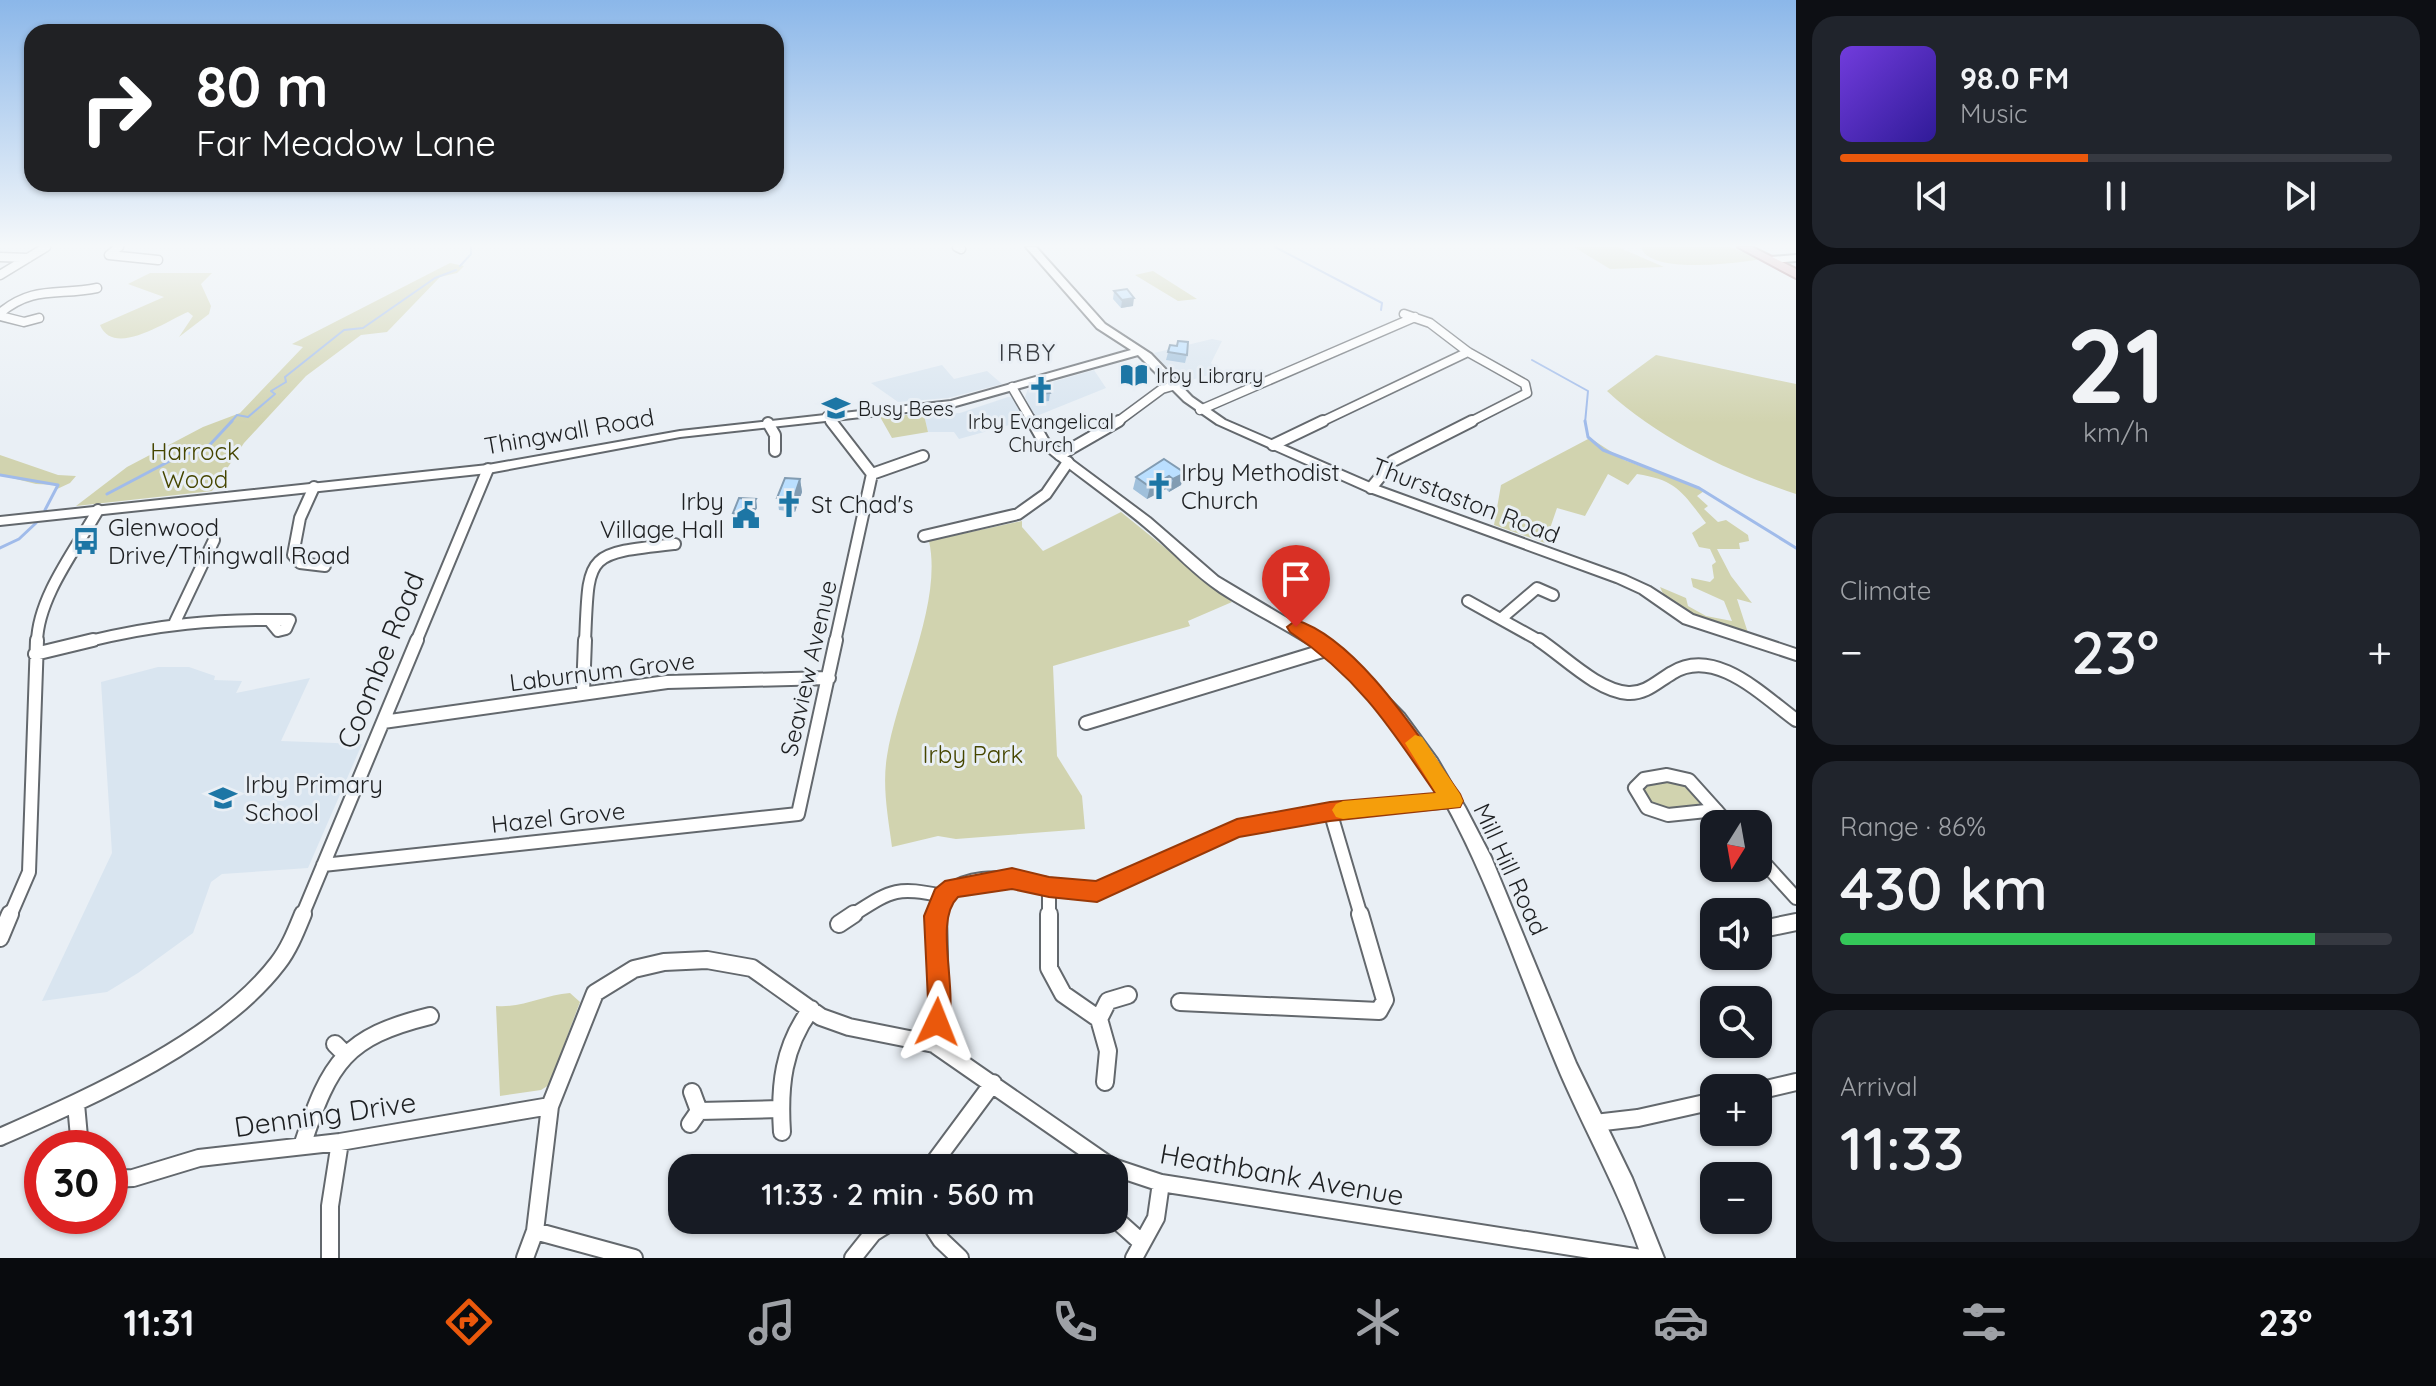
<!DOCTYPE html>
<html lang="en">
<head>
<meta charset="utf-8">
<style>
  :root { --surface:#171b24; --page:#20242c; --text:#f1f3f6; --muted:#9ea1a6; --line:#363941; --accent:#ea580c }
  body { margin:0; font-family:Quicksand,sans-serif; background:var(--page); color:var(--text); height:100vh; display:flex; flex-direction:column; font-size:30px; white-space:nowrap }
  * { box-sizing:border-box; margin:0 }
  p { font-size:26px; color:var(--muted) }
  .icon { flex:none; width:44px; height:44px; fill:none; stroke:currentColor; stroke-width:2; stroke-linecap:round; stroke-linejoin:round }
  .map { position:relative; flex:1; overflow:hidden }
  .panel { display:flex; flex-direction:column; gap:16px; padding:16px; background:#0d0f14; width:640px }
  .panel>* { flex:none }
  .guide { position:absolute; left:24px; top:24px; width:760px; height:168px; border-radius:24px; box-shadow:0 2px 6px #0004; background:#202124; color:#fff; overflow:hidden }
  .needle { width:52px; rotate:191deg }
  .tools { position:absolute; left:1700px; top:810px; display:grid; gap:16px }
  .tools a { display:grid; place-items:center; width:72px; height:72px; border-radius:16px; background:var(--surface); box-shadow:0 2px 6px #0004; font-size:40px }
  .speed { position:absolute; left:24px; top:1130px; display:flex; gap:16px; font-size:40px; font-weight:700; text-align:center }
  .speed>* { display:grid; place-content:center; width:104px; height:104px; border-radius:50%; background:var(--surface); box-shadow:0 2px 6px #0004; line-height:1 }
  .speed .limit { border:12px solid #d22; background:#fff; color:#111 }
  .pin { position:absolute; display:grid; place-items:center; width:68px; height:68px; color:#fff; margin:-82px -34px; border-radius:50% 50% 50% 0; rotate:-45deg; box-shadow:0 0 8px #0007 }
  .pin .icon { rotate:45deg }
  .me { position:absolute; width:88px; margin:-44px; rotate:2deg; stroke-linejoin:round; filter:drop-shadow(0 0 6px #0008) }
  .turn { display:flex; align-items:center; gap:28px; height:168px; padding:0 40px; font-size:36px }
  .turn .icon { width:104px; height:104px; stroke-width:2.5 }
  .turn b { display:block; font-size:56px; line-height:68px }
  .big { font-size:60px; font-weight:600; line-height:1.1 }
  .panel .tile { flex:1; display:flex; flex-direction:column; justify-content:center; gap:12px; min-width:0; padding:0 28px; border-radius:24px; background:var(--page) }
  .panel .dial { align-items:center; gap:0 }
  .dial b { font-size:104px; line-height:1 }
  .song { display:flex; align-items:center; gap:24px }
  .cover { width:96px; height:96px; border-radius:12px; background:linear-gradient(135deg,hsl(260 70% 55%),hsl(250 70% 35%)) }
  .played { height:8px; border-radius:4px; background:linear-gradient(90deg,var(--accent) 45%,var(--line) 45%) }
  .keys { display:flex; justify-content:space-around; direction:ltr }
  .heat { display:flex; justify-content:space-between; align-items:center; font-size:44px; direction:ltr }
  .charge { height:12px; border-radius:6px; background:linear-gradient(90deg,#34c759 86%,var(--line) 0) }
  .trip { position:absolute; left:668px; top:1154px; width:460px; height:80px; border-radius:24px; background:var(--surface); box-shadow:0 2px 6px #0004; font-weight:600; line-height:80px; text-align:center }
  .tab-bar { display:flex; height:128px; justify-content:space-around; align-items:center; background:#090b0e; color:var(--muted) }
  .tab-bar .icon { width:56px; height:56px }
  .tab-bar .current { color:var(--accent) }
  .tab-bar b { font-size:36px; color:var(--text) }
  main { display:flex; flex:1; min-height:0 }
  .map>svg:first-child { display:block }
</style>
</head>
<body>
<main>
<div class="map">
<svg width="1796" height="1258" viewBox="0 0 1796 1258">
  <rect width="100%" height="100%" fill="#e9eff5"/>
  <path fill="#d9e5f0" d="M1212,339L1222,341L1211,363L1220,372L1180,383L1154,353Z
    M942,365L954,379L987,371L1002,384L948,398L898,402L871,383Z
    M1094,370L1106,388L1034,417L1025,397L1028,389Z
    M1008,397L1016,398L1027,420L959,439L954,432H928L924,415L960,413Z
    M158,667H189L215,676L214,680L242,681L236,693L310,678L281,741L362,744L308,868L222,874L211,882L193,933L138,973L107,992L42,1001L112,853L101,682Z"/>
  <path fill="#d1d3af" d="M1574,247H1618L1664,267L1610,269Z
    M1641,247H1730L1761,259C1733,264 1648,274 1641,247Z
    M450,263L464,266L457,273L440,277L387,332L361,335L306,376L244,443L212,491L76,506L127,467L203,427L240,413L303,347L292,344Z
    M1153,271L1197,299L1178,301L1135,275Z
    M150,273H212L201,284L211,306L209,314L179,337L193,316L188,312C166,321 114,358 100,325L164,297L128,284Z
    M1656,355L1796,384V494C1729,472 1659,439 1607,391Z
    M879,415H924L928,432L892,438Z
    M1590,438L1624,460L1695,486L1704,491L1697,496L1708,506L1704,509L1718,522L1726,520L1748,535L1749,541L1739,543L1740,549H1717L1731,576L1752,603L1737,599L1749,636C1724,628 1669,614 1660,587L1686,598L1688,606L1706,616L1732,621L1724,601L1693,587L1691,578L1710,582L1714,578L1712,565L1716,562L1710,549L1699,547L1692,533L1706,523C1683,493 1677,480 1637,474L1628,485L1608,474L1585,516L1557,508L1545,543L1494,525L1501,485Z
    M0,455L58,475L76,476L70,483L55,490L58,485L36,484L0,475Z
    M1121,512L1232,602L1188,621L1190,626L1053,666L1057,756L1082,796L1085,829L956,839L938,836L892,847C888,817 882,786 887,756C897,692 943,603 929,541L1022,521V527L1043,551Z
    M1672,779C1685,784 1695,789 1700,804L1696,808L1671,813L1651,806L1641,787Z
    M570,993L580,1002L549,1085L541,1090L500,1096L496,1006C524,1008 543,995 570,993Z"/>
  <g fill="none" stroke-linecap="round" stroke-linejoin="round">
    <path stroke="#a0bbea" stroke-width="2" d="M1275,247L1382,303L1381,310
      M460,266L471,254V247
      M1532,360L1588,391L1585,423
      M230,423L237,415L248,417L275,394L271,391L286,382L285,377L344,330L363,328L435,278L456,270"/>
    <path stroke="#a0bbea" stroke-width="3" d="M1585,421L1588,437L1603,450L1699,488L1796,548
      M0,475L58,485L45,510
      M107,494L183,454L204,451L232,421
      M0,548L19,539L36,523"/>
    <g stroke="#63686d" stroke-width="11">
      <path id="minor-far3" d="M119,247L109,255L158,260
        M957,247L961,249
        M0,257L28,258
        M0,275L46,247
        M0,313C34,285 58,296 97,288
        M1404,314L1430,323L1468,352L1525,384L1527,393L1468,423
        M0,316L24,322L39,318
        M1012,387L1033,423
        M1200,410L1415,317
        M827,416L832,423
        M1116,423L1162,389L1176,385
        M1319,423L1468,352"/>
    </g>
    <g stroke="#63686d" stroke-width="14">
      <path id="minor-far2" d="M831,421L872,474L835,642
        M1032,421L1044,442L1060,455L1119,421
        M768,423L775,435V451
        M1273,445L1323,421
        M872,474L923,456
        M314,487L300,518L293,555L300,563L325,566
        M1371,488L1393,461L1472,421
        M924,536L1018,514L1046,494L1068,462
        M1468,601L1542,642
        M1503,617L1537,588L1553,595
        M175,622L214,540
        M37,642C38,597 76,549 98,510
        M85,642C159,624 214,619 290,620L286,629L278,631L269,620
        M416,642L488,469
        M585,642C589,553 584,554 675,544"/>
    </g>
    <g stroke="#63686d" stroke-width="16">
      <path id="minor-far1" d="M1539,640C1565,657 1596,690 1628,693C1646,694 1658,681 1672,673C1715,646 1763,696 1796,720
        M35,654L93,640
        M583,692L585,640
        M383,722L667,682L829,678
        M1086,723L1329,649
        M1667,775L1689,780L1716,810L1668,815L1647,808L1635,788L1644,779Z
        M1716,810L1728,824
        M1330,811L1361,916
        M1758,856L1796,898
        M323,865L798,814L836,640
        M1049,887V916
        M10,916L29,872L37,640
        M302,916L417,640
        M851,916C892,890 895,886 943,896
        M938,916C950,849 1056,892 1097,891L1237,828L1330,811L1452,801"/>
    </g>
    <g stroke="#63686d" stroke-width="20">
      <path id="minor" d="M1049,914V968L1063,994L1099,1019L1108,1051L1105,1082
        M839,924L854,914
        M1758,930L1796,922
        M0,938L10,914
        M1180,1002L1379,1011L1385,1000L1360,914
        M1099,1019L1108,1001L1128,995
        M335,1044L344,1053
        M934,1044L940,1001L938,914
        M1758,1091L1796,1082
        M692,1092L699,1111
        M76,1104L80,1148
        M1595,1123L1638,1118L1714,1101
        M690,1124L699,1111L780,1109
        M782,1132C779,1086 783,1047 811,1009
        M0,1137C88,1098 219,1041 278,963C289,949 296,931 303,914
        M303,1143C330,1062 345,1037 430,1016
        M930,1168L993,1083
        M110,1179L133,1178L199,1158L340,1142L550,1106
        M928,1220L941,1240L960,1258
        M1121,1224L1140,1241
        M535,1231L634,1258
        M330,1258V1206L340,1142
        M525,1258L535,1231L550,1106L595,993L634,969L664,962L707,960L752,968L821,1017L849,1027L934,1044L1110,1166L1161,1183L1641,1258
        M853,1258L873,1233L894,1220
        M1134,1258L1156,1218L1161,1183"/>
    </g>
    <g stroke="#63686d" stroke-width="4">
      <path id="tertiary" d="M1026,247H1036L1105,324L1151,354L1192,397L1225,420L1375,485L1626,576L1650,587L1693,615L1796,649V660L1683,623L1640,593L1616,582L1367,491L1217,424L1184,401L1138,355L952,407L680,437L488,473L0,525V517L488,465L680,431L951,401L1131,350L1097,328Z
        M1796,255V261L1770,263L1765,260L1770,257Z
        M1060,451L1150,518L1218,577L1317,636L1350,659L1404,714L1437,759L1465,807L1491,857L1576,1063L1632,1178L1664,1258H1642C1621,1195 1588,1137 1561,1075C1503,939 1464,789 1356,681C1317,642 1265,621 1220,592C1194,575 1174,552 1151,532C1121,506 1087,483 1056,458V452Z"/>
    </g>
    <g stroke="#8e545b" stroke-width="4">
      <path id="primary" d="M1738,247H1752L1796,269V278Z"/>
    </g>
    <use href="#minor-far3" stroke="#fff" stroke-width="8"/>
    <use href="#minor-far2" stroke="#fff" stroke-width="10"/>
    <use href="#minor-far1" stroke="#fff" stroke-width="12"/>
    <use href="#minor" stroke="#fff" stroke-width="16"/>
    <use href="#tertiary" fill="#fff" fill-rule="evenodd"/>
    <use href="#primary" fill="#dfa9af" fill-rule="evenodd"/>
  </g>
  <path fill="#a0c0db" d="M1114,291L1133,306L1121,308L1113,299Z
    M1170,345L1187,355L1185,363L1166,360Z
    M1038,387L1050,393L1049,401L1040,402L1037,395Z
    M1164,459L1181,485L1169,492L1166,489L1147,499L1133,489L1136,477Z
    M800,479L802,492L795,512L779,510L777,498Z
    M756,499L757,508L748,523L734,521L733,513Z"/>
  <path fill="#829cb2" d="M1134,298L1133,306L1121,308L1122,300Z
    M1185,473L1181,485L1169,492L1173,479Z
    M1169,476L1166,489L1147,499L1150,487Z
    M800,479L802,492L795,512L793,500Z
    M756,499L757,508L748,523L747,514Z"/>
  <path fill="#badfff" stroke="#829cb2" stroke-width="2" d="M1127,289L1134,298L1122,300L1114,291Z
    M1178,341L1188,342L1187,355L1168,352L1170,345L1177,346Z
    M1047,386L1050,393L1041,394L1038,387Z
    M1164,459L1185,473L1173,479L1169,476L1150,487L1136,477Z
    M785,478L800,479L793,500L777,498Z
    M739,498L756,499L747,514L733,513Z"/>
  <linearGradient id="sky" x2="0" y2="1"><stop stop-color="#8bb7e9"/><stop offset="0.58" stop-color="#f5f8fa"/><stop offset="1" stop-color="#f5f8fa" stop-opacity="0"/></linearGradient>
  <rect width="1796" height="423" fill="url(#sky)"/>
  <path fill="#ea580c" stroke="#983908" stroke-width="2" d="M1296,620C1360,640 1422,742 1460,794L1463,801L1460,807L1330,821L1239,837L1097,902L1049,897L1012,889L958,897C932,922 961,994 946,1031L937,1034L929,1031L925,1022L928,1000L924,916L935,889L945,881L1012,868L1049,877L1096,881L1237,819L1330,802L1435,793C1390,727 1358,677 1290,632L1287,627Z"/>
  <path fill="#f59e0b" d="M1415,735L1422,737L1460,794L1463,801L1460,807L1343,819L1336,817L1332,810L1336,804L1343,801L1436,793L1405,743Z"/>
  <defs>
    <g id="library-bare" transform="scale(2.16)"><path d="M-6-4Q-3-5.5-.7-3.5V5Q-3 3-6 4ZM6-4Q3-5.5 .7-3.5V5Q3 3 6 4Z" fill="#1d76a5" stroke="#e9eff5" stroke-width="2.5" paint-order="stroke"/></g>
    <g id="church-bare" transform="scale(2.16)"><path d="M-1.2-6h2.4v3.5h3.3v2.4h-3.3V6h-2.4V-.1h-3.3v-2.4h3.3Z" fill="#1d76a5" stroke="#e9eff5" stroke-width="2.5" paint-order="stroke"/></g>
    <g id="school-bare" transform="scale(2.16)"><path d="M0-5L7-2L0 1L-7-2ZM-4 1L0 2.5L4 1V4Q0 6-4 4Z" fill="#1d76a5" stroke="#e9eff5" stroke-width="2.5" paint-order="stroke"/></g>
    <g id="civic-bare" transform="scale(2.16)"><path d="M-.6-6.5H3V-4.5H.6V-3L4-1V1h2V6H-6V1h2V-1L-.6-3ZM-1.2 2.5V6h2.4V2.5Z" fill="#1d76a5" stroke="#e9eff5" stroke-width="2.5" paint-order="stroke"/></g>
    <g id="bus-bare" transform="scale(2.16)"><path d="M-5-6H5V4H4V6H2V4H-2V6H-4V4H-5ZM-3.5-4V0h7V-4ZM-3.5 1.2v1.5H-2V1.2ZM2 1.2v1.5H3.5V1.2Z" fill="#1d76a5" stroke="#e9eff5" stroke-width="2.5" paint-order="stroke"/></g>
  </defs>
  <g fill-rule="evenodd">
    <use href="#library-bare" x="1134" y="375"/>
    <use href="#church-bare" x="1041" y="390"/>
    <use href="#school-bare" x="836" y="408"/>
    <use href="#church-bare" x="1159" y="486"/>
    <use href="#church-bare" x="789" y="504"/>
    <use href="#civic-bare" x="746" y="515"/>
    <use href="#bus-bare" x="86" y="541"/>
    <use href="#school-bare" x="223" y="798"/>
  </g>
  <g text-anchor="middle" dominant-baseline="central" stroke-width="6" stroke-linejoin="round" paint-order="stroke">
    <g font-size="20" fill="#1e2022" stroke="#e9eff5" text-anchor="start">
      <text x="1156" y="375">Irby Library</text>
      <text x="858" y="408">Busy Bees</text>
      <text x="1041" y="421" text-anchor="middle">Irby Evangelical<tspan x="1041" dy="23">Church</tspan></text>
    </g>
    <g font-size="24" letter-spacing="2" fill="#3a3e43" stroke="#e9eff5">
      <text x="1028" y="352">IRBY</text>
    </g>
    <g font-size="24" fill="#1e2022" stroke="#e9eff5">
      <text transform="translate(569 431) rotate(-10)">Thingwall Road</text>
      <text transform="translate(1466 500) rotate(21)">Thurstaston Road</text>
      <text transform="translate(808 668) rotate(-77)">Seaview Avenue</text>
      <text transform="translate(602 671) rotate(-7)">Laburnum Grove</text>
      <text transform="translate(558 817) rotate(-6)">Hazel Grove</text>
      <text transform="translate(1511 869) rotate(65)">Mill Hill Road</text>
    </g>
    <g font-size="24" fill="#464600" stroke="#e9eff5">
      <text x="195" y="451">Harrock<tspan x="195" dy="28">Wood</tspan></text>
      <text x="973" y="754">Irby Park</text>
    </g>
    <g font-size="24" fill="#1e2022" stroke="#e9eff5" text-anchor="start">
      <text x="1181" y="472">Irby Methodist<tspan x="1181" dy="28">Church</tspan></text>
      <text x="724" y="501" text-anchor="end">Irby<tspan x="724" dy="28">Village Hall</tspan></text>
      <text x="811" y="504">St Chad's</text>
      <text x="108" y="527">Glenwood<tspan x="108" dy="28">Drive/Thingwall Road</tspan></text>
      <text x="245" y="784">Irby Primary<tspan x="245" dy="28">School</tspan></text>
    </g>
    <g font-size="28" fill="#1e2022" stroke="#e9eff5">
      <text transform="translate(380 660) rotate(-68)">Coombe Road</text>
      <text transform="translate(325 1114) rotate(-8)">Denning Drive</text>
      <text transform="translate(1282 1174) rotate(10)">Heathbank Avenue</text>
    </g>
  </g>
</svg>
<div class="tools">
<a><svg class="needle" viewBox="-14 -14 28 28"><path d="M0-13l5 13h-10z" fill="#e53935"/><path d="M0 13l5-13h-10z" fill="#9ea1a6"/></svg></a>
<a><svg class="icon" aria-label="sound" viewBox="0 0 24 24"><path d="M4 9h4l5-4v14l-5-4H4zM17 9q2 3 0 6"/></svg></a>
<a><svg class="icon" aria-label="search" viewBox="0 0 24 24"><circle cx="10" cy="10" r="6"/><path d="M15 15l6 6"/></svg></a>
<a>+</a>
<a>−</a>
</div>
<div class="speed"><div class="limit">30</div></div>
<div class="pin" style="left:1296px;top:627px;background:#d93025"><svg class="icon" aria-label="arrive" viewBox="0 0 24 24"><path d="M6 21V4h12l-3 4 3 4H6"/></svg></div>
<svg class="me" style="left:937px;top:1022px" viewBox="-20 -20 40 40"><path d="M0-17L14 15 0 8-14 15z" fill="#ea580c" stroke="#fff" stroke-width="4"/></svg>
<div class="trip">11:33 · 2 min · 560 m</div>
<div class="guide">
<div class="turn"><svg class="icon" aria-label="right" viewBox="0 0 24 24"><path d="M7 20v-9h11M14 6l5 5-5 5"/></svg><div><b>80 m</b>Far Meadow Lane</div></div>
</div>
</div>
<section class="panel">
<div class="tile">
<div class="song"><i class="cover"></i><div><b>98.0 FM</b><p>Music</p></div></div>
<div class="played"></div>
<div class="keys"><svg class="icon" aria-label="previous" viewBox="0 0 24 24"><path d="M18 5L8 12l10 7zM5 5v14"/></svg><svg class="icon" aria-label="pause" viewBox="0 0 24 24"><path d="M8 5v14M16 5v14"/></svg><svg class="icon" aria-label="next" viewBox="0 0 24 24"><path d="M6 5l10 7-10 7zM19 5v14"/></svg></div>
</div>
<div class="tile dial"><b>21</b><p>km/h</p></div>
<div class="tile"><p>Climate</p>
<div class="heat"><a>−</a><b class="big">23°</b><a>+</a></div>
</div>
<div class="tile"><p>Range · 86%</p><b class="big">430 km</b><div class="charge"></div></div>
<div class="tile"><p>Arrival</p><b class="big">11:33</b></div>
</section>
</main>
<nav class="tab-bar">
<b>11:31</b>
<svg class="icon current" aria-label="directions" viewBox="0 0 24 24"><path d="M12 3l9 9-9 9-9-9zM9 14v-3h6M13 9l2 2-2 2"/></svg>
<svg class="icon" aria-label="music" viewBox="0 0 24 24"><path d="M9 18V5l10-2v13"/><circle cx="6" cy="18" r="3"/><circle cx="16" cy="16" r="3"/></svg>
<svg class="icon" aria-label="phone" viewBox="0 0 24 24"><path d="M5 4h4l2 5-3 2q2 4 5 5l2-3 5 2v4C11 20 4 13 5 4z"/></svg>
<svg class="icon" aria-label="climate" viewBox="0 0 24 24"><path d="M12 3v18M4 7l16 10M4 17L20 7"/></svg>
<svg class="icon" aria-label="car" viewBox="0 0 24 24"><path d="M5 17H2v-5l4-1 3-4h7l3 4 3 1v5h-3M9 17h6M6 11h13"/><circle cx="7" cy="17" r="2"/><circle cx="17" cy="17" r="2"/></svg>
<svg class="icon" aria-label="filters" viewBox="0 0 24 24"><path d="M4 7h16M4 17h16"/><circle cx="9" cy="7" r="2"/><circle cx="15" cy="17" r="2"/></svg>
<b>23°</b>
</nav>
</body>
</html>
